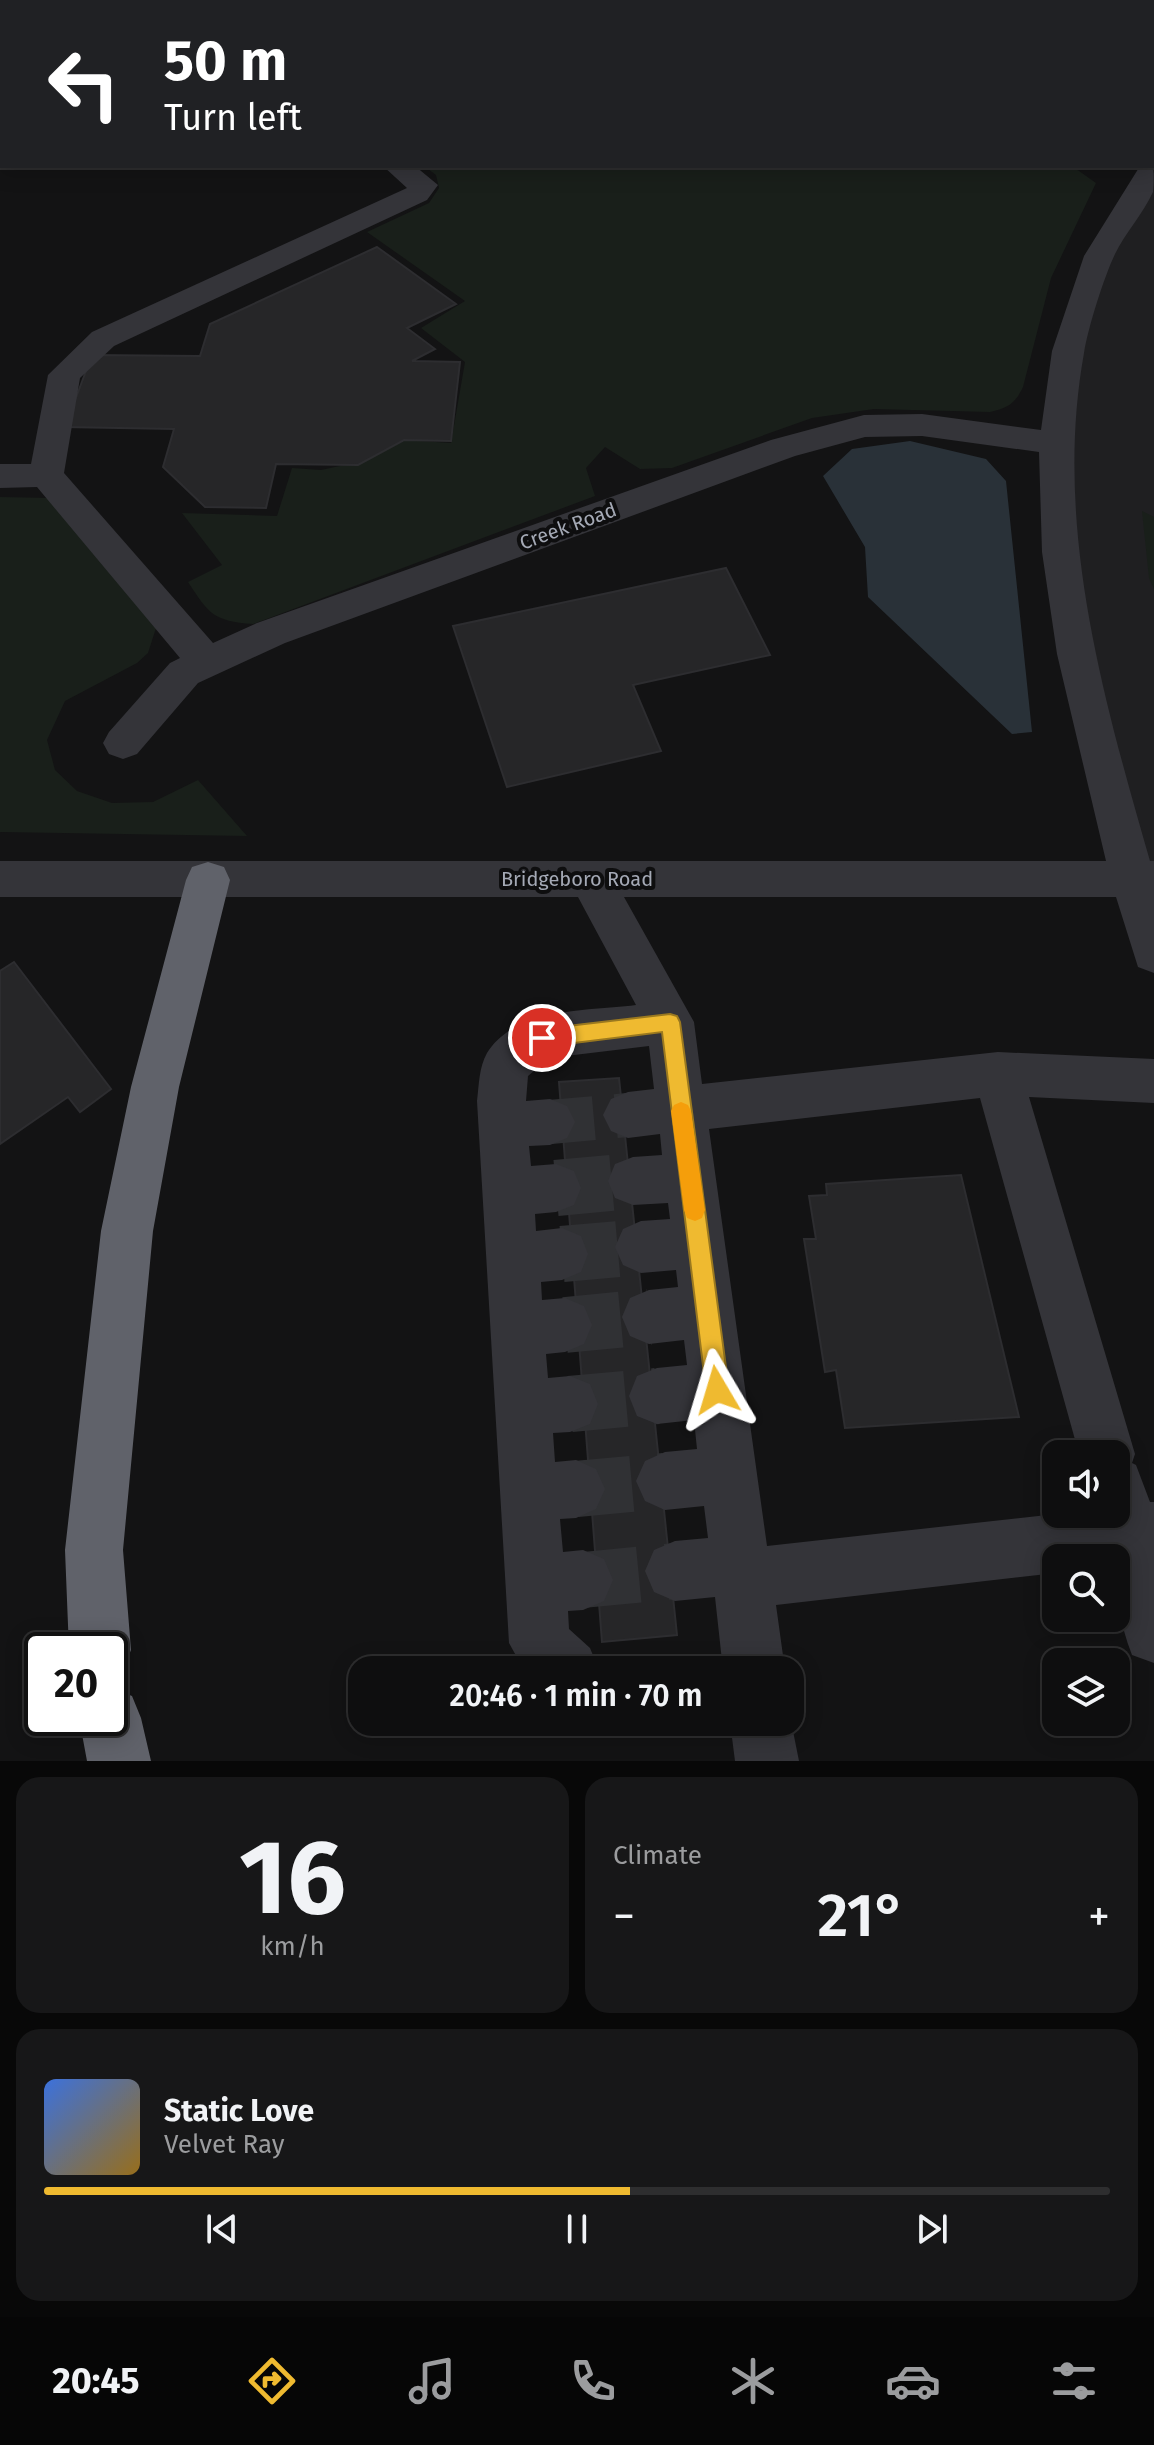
<!DOCTYPE html>
<html lang="en">
<head>
<meta charset="utf-8">
<style>
  :root { --surface:#0e0e0f; --page:#171718; --text:#f1f3f6; --muted:#9b9c9e; --line:#2e2e2f; --accent:#efba30 }
  body { margin:0; font-family:"Fira Sans",sans-serif; background:var(--page); color:var(--text); height:100vh; display:flex; flex-direction:column; font-size:30px; white-space:nowrap }
  * { box-sizing:border-box; margin:0 }
  p { font-size:26px; color:var(--muted) }
  .icon { flex:none; width:44px; height:44px; fill:none; stroke:currentColor; stroke-width:2; stroke-linecap:round; stroke-linejoin:round }
  .map { position:relative; height:1761px; overflow:hidden }
  .sheet { display:flex; flex-direction:column; gap:16px; padding:16px; background:#080808; flex:1 }
  .sheet>* { flex:none }
  .banner { position:absolute; left:0px; top:0px; width:1154px; height:168px; box-shadow:0 4px 20px #0003,0 0 0 2px var(--line); background:#202124; color:#fff; overflow:hidden }
  .tools { position:absolute; left:1042px; top:1440px; display:grid; gap:16px }
  .tools a { display:grid; place-items:center; width:88px; height:88px; border-radius:16px; background:var(--surface); box-shadow:0 4px 20px #0003,0 0 0 2px var(--line); font-size:40px }
  .speed { position:absolute; left:24px; top:1632px; display:flex; gap:16px; font-size:40px; font-weight:700; text-align:center }
  .speed>* { display:grid; place-content:center; width:104px; height:104px; border-radius:50%; background:var(--surface); box-shadow:0 4px 20px #0003,0 0 0 2px var(--line); line-height:1 }
  .speed .limit { border:4px solid #111; border-radius:12px; background:#fff; color:#111 }
  .pin { position:absolute; display:grid; place-items:center; width:68px; height:68px; color:#fff; margin:-34px; border:4px solid #fff; border-radius:50%; box-shadow:0 2px 8px #0007 }
  .me { position:absolute; width:88px; margin:-44px; rotate:353deg; stroke-linejoin:round; filter:drop-shadow(0 0 6px #0008) }
  .turn { display:flex; align-items:center; gap:28px; height:168px; padding:0 32px; font-size:36px }
  .turn .icon { width:104px; height:104px; stroke-width:2.5 }
  .turn b { display:block; font-size:56px; line-height:68px }
  .big { font-size:60px; font-weight:600; line-height:1.1 }
  .sheet .card { flex:1; display:flex; flex-direction:column; justify-content:center; gap:12px; min-width:0; padding:0 28px; border-radius:24px; background:var(--page) }
  .sheet .dial { align-items:center; gap:0 }
  .dial b { font-size:104px; line-height:1 }
  .song { display:flex; align-items:center; gap:24px }
  .cover { width:96px; height:96px; border-radius:12px; background:linear-gradient(135deg,hsl(220 70% 55%),hsl(40 70% 35%)) }
  .played { height:8px; border-radius:4px; background:linear-gradient(90deg,var(--accent) 55%,var(--line) 55%) }
  .keys { display:flex; justify-content:space-around; direction:ltr }
  .heat { display:flex; justify-content:space-between; align-items:center; font-size:44px; direction:ltr }
  .sheet .tiles { flex:1; display:grid; gap:16px; grid-template-columns:1fr 1fr }
  .card:last-child { grid-column:span 2 }
  .trip { position:absolute; left:348px; top:1656px; width:456px; height:80px; border-radius:24px; background:var(--surface); box-shadow:0 4px 20px #0003,0 0 0 2px var(--line); font-weight:600; line-height:80px; text-align:center }
  .tabs { display:flex; height:128px; justify-content:space-around; align-items:center; background:#060606; color:var(--muted) }
  .tabs .icon { width:56px; height:56px }
  .tabs .selected { color:var(--accent) }
  .tabs b { font-size:36px; color:var(--text) }
  .map>svg:first-child { display:block }
</style>
</head>
<body>
<div class="map">
<svg width="1154" height="1761" viewBox="0 0 1154 1761">
  <rect width="100%" height="100%" fill="#131314"/>
  <path fill="#1f1f21" d="M1154,172V879L1063,577L1062,381L1111,230Z"/>
  <path fill="#191f1a" d="M548,0H1154V120L1152,122V2Z
    M424,166H1072L1096,183L1051,278L1023,387C1015,404 1008,408 990,412L874,409L812,418L672,468L640,469L605,447L586,468L595,496L253,624C213,621 209,614 188,582L222,565L182,513L277,516L292,468L321,470L363,461L406,440L451,443L465,362L421,328L465,301L367,232L429,203L439,188L436,175Z
    M0,497L51,498L156,628L148,653L137,663L65,701L47,740L55,770L77,791L112,803L153,802L198,780L247,836L0,832Z
    M1142,511L1154,517V589L1149,578Z"/>
  <path fill="#293138" d="M910,441L986,459L1006,481L1032,732L1012,734L868,597L865,547L823,476L852,449Z"/>
  <path fill="#262628" stroke="#2d2d30" stroke-width="2" d="M377,247L456,304L407,328L435,349L412,361L460,362L451,441L404,440L358,465L276,464L266,508L205,507L163,467L174,429L65,427L92,355L200,356L210,324Z
    M726,568L770,655L633,685L661,751L507,787L453,626Z
    M14,962L111,1089L80,1112L68,1097L0,1144V971Z
    M619,1078L677,1635L602,1642L559,1082Z
    M961,1175L1019,1417L845,1428L836,1370L825,1372L804,1239H816L809,1196L827,1195L826,1184Z"/>
  <g fill="none" stroke-linecap="round" stroke-linejoin="round">
    <path stroke="#303134" stroke-width="44" stroke-dasharray="44 22" stroke-linecap="butt" d="M550,1122L628,1115"/>
    <path stroke="#303134" stroke-width="56" stroke-dasharray="56 28" stroke-linecap="butt" d="M556,1188L633,1181
      M562,1254L641,1247
      M565,1325L649,1317
      M570,1404L657,1396
      M576,1489L665,1481
      M583,1580L675,1571"/>
    <path fill="#343439" fill-rule="evenodd" d="M214,0H241L242,2H215Z
      M289,0H318L288,2Z
      M517,0H545L546,2H518Z
      M0,138H2V154H0Z
      M1152,158C1154,163 1154,183 1153,192C1143,214 1125,233 1115,254C1104,277 1088,328 1084,353C1053,525 1103,697 1150,861H1154V973L1138,967L1116,897H624L694,1022L702,1084L998,1052L1154,1059V1103L1029,1097L1135,1454L1132,1463L1136,1465L1150,1502H1154V1663L1132,1655C1119,1622 1116,1593 1116,1558H1056V1573L776,1605L785,1670H723L715,1597L675,1601L654,1592L645,1571L654,1550L675,1541L708,1538L704,1506L665,1510L645,1501L636,1481L645,1461L665,1452L697,1449L694,1420L657,1424L637,1416L629,1396L637,1376L657,1368L687,1365L684,1340L649,1344L630,1336L622,1317L630,1298L649,1290L678,1287L676,1270L641,1273L623,1265L615,1247L623,1229L641,1221L670,1219L668,1203L633,1205L615,1198L608,1181L615,1164L633,1157L662,1155L660,1134L628,1138L611,1131L603,1115L611,1099L628,1092L654,1089L649,1046L549,1058L528,1076L526,1101L550,1099L567,1106L575,1122L567,1138L550,1145L529,1146L531,1166L556,1164L574,1171L581,1188L574,1205L556,1212L535,1214L536,1231L562,1228L581,1236L588,1254L581,1272L562,1280L541,1282L542,1300L565,1298L584,1306L592,1325L584,1344L565,1352L546,1354L548,1378L570,1376L590,1384L598,1404L590,1424L570,1432L553,1433L555,1462L576,1460L596,1469L605,1489L596,1509L576,1518L560,1519L563,1552L583,1550L604,1559L613,1580L604,1601L583,1610L568,1611L569,1629L590,1648L599,1670H524L509,1643L477,1101C479,1085 479,1067 487,1053C516,1007 589,1011 636,1005L578,897H0V861H1106L1057,654L1042,552L1039,452L922,436L865,437L795,456L285,643L198,683L137,754L123,759L109,754L103,743L109,732L170,663L180,658L37,487L0,488V464H31L48,375L92,332L407,188L383,166H415L438,185L427,200L114,346L80,378L64,473L213,643L257,623L771,440L864,415L922,414L1041,430L1052,351L1084,256L1140,166H1152ZM980,1098L1079,1454H1116V1514H1056L767,1546L709,1129Z
      M790,1716L799,1761H735L730,1722H790Z"/>
    <path fill="#60626a" fill-rule="evenodd" d="M208,862L224,867L230,880L179,1087L153,1231L123,1550L131,1650L122,1672L110,1676V1650H69L65,1550L101,1231L131,1087L186,880L192,867Z
      M110,1687L132,1696L141,1718L151,1761H87L79,1718H110Z"/>
  </g>
  <path fill="#efba30" stroke="#9b791f" stroke-width="2" d="M670,1014L677,1016L680,1022L729,1390L725,1398L717,1401L709,1398L706,1390L662,1032L542,1047L535,1044L532,1038L535,1032L542,1029Z"/>
  <path fill="#f59e0b" d="M681,1102L688,1105L691,1111L705,1210L702,1218L695,1221L687,1218L684,1210L671,1111L674,1105Z"/>
  <g text-anchor="middle" dominant-baseline="central" stroke-width="8" stroke-linejoin="round" paint-order="stroke">
    <g font-size="20" fill="#a4a9b5" stroke="#0e0e0f">
      <text transform="translate(568 526) rotate(-20)">Creek Road</text>
      <text x="577" y="879">Bridgeboro Road</text>
    </g>
  </g>
</svg>
<div class="tools">
<a><svg class="icon" aria-label="sound" viewBox="0 0 24 24"><path d="M4 9h4l5-4v14l-5-4H4zM17 9q2 3 0 6"/></svg></a>
<a><svg class="icon" aria-label="search" viewBox="0 0 24 24"><circle cx="10" cy="10" r="6"/><path d="M15 15l6 6"/></svg></a>
<a><svg class="icon" aria-label="layers" viewBox="0 0 24 24"><path d="M12 4l9 5-9 5-9-5zM3 14l9 5 9-5"/></svg></a>
</div>
<div class="speed"><div class="limit">20</div></div>
<div class="pin" style="left:542px;top:1038px;background:#d93025"><svg class="icon" aria-label="arrive" viewBox="0 0 24 24"><path d="M6 21V4h12l-3 4 3 4H6"/></svg></div>
<svg class="me" style="left:717px;top:1390px" viewBox="-20 -20 40 40"><path d="M0-17L14 15 0 8-14 15z" fill="#efba30" stroke="#fff" stroke-width="4"/></svg>
<div class="trip">20:46 · 1 min · 70 m</div>
<div class="banner">
<div class="turn"><svg class="icon" aria-label="left" viewBox="0 0 24 24"><path d="M17 20v-9H6M10 6l-5 5 5 5"/></svg><div><b>50 m</b>Turn left</div></div>
</div>
</div>
<section class="sheet">
<div class="tiles">
<div class="card dial"><b>16</b><p>km/h</p></div>
<div class="card"><p>Climate</p>
<div class="heat"><a>−</a><b class="big">21°</b><a>+</a></div>
</div>
<div class="card">
<div class="song"><i class="cover"></i><div><b>Static Love</b><p>Velvet Ray</p></div></div>
<div class="played"></div>
<div class="keys"><svg class="icon" aria-label="previous" viewBox="0 0 24 24"><path d="M18 5L8 12l10 7zM5 5v14"/></svg><svg class="icon" aria-label="pause" viewBox="0 0 24 24"><path d="M8 5v14M16 5v14"/></svg><svg class="icon" aria-label="next" viewBox="0 0 24 24"><path d="M6 5l10 7-10 7zM19 5v14"/></svg></div>
</div>
</div>
</section>
<nav class="tabs">
<b>20:45</b>
<svg class="icon selected" aria-label="directions" viewBox="0 0 24 24"><path d="M12 3l9 9-9 9-9-9zM9 14v-3h6M13 9l2 2-2 2"/></svg>
<svg class="icon" aria-label="music" viewBox="0 0 24 24"><path d="M9 18V5l10-2v13"/><circle cx="6" cy="18" r="3"/><circle cx="16" cy="16" r="3"/></svg>
<svg class="icon" aria-label="phone" viewBox="0 0 24 24"><path d="M5 4h4l2 5-3 2q2 4 5 5l2-3 5 2v4C11 20 4 13 5 4z"/></svg>
<svg class="icon" aria-label="climate" viewBox="0 0 24 24"><path d="M12 3v18M4 7l16 10M4 17L20 7"/></svg>
<svg class="icon" aria-label="car" viewBox="0 0 24 24"><path d="M5 17H2v-5l4-1 3-4h7l3 4 3 1v5h-3M9 17h6M6 11h13"/><circle cx="7" cy="17" r="2"/><circle cx="17" cy="17" r="2"/></svg>
<svg class="icon" aria-label="filters" viewBox="0 0 24 24"><path d="M4 7h16M4 17h16"/><circle cx="9" cy="7" r="2"/><circle cx="15" cy="17" r="2"/></svg>
</nav>
</body>
</html>
